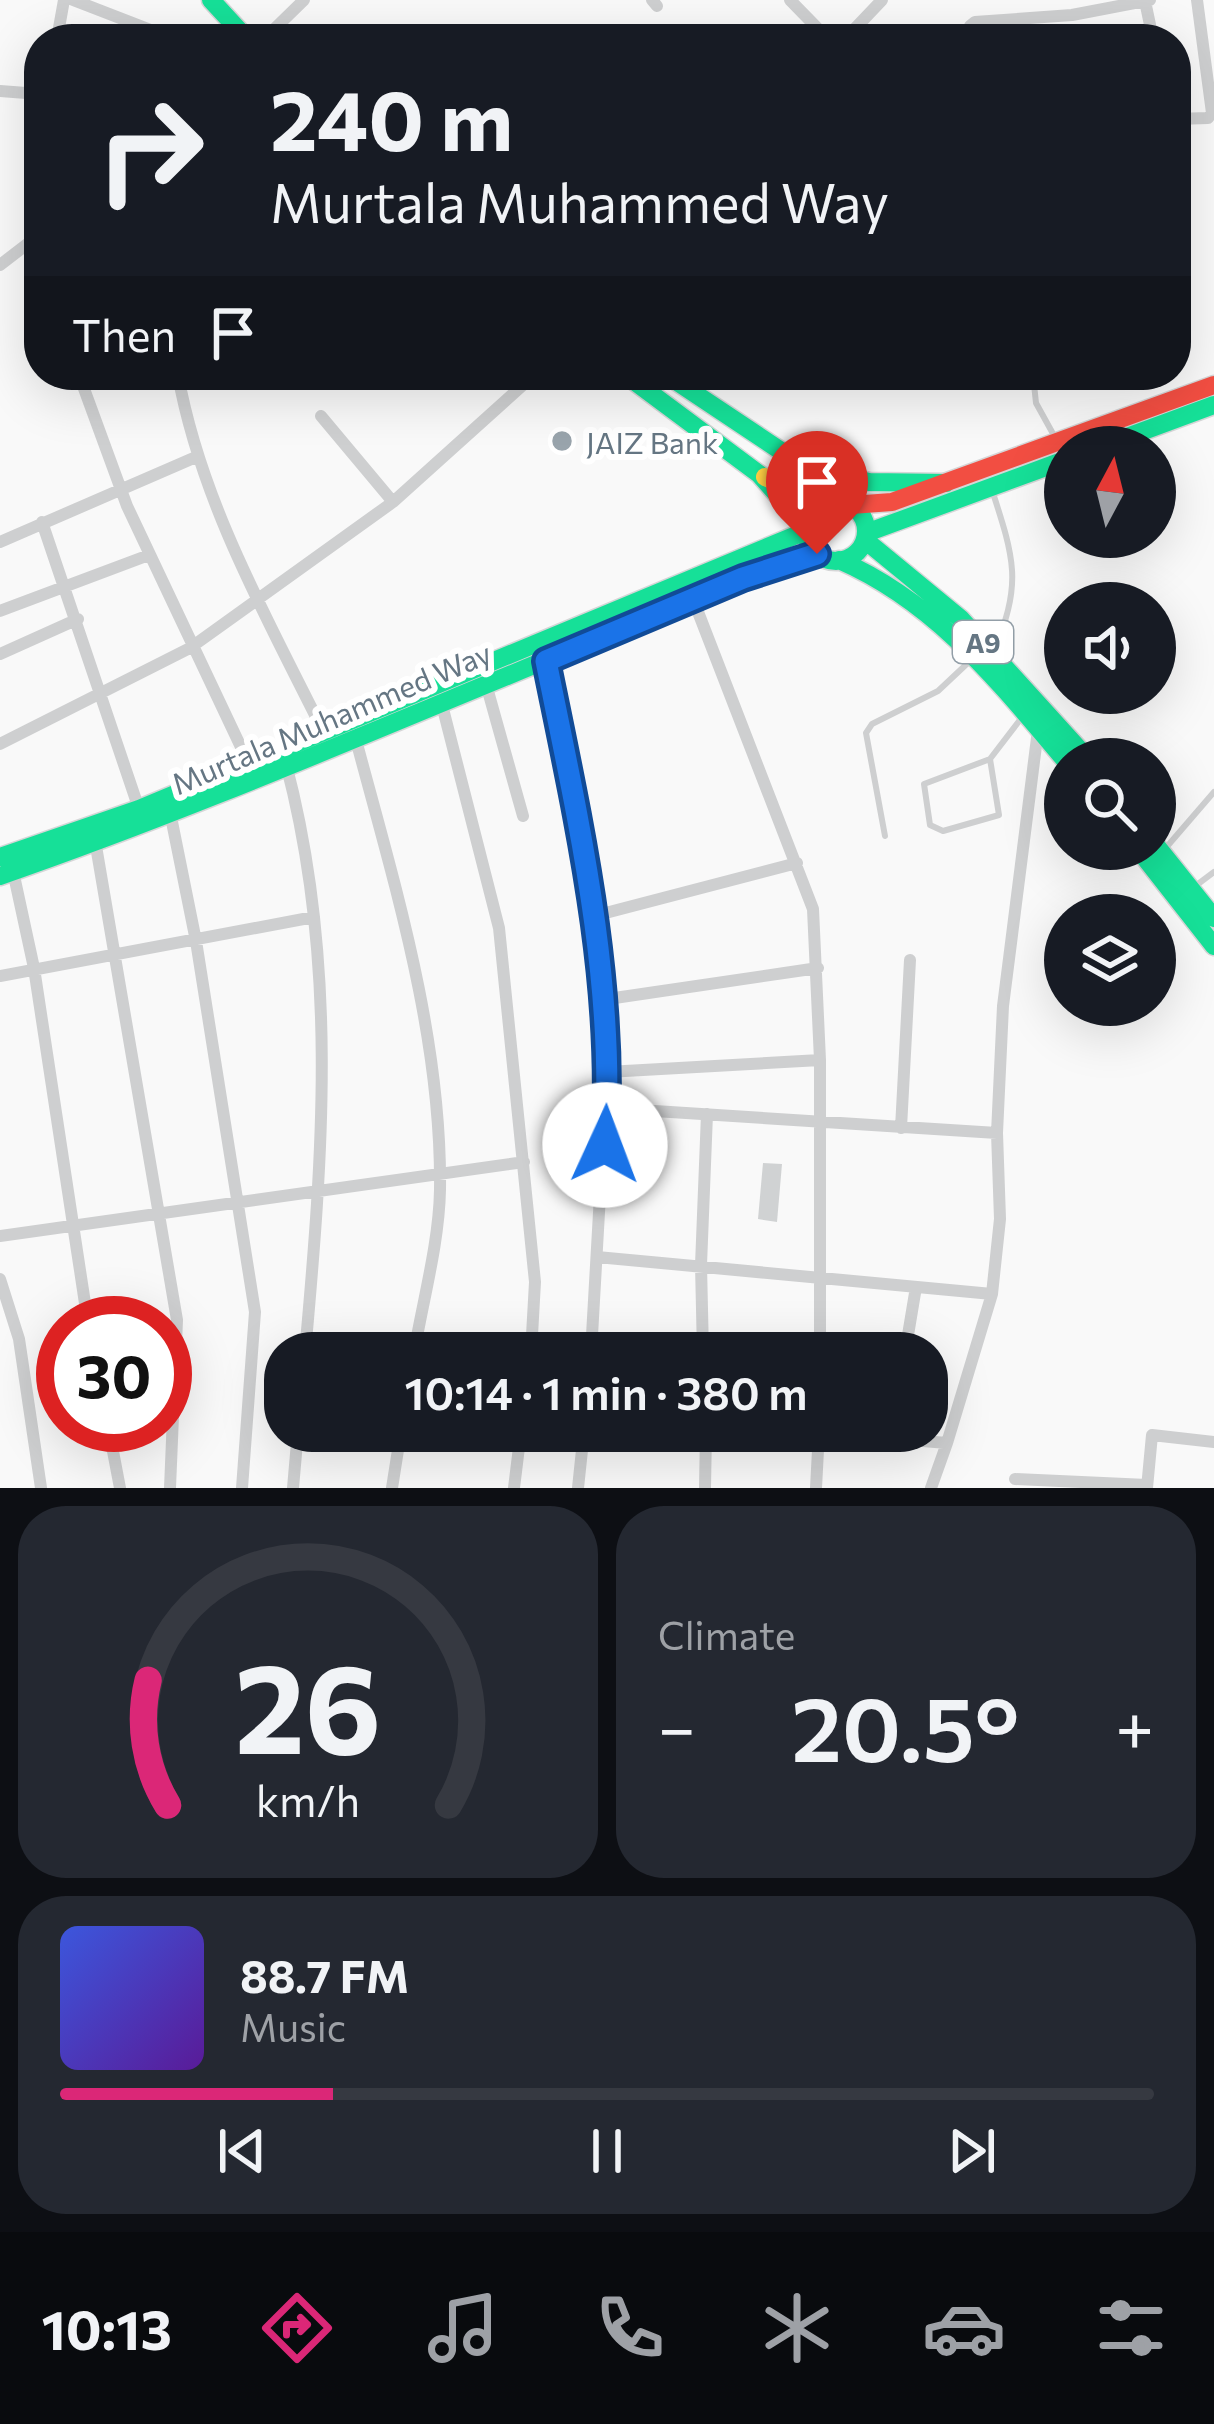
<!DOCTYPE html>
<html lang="en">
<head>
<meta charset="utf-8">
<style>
  :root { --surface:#171b24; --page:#242831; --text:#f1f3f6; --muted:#9ea1a6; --line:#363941; --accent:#db2777 }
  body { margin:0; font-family:Commissioner,sans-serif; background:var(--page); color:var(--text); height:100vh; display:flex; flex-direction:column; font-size:45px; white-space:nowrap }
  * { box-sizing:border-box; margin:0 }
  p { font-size:39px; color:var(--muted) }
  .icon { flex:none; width:66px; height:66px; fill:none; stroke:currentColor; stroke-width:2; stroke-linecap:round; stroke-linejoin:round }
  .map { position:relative; height:1488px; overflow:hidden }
  .drawer { display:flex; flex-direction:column; gap:18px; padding:18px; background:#0d0f14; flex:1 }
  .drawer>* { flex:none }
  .top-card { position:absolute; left:24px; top:24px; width:1167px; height:366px; border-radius:48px; box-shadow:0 12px 48px #0002; background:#171b24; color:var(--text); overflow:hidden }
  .needle { width:78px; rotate:7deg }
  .fabs { position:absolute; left:1044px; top:426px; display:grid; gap:24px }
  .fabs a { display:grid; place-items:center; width:132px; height:132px; border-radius:50%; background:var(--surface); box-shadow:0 12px 48px #0002; font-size:60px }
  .speed { position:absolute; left:36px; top:1296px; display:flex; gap:24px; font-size:60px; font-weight:700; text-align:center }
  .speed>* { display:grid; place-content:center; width:156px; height:156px; border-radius:50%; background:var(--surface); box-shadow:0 12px 48px #0002; line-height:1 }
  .speed .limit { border:18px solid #d22; background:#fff; color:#111 }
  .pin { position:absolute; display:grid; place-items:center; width:102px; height:102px; color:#fff; margin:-123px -51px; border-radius:50% 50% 50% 0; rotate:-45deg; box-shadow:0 0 12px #0007 }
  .pin .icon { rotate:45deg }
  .me { position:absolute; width:132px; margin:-66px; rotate:2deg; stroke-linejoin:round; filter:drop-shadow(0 0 9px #0008) }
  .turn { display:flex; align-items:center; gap:42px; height:252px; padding:0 48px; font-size:54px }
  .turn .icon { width:156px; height:156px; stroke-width:2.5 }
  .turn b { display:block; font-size:84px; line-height:102px }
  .then { display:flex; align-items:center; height:114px; padding:0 48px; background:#0003; gap:24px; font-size:45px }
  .big { font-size:90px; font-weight:600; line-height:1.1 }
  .drawer .tile { flex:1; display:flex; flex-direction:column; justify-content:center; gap:18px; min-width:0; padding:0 42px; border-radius:48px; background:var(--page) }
  .drawer .dial { align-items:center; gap:0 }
  .dial svg { height:312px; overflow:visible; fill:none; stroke:var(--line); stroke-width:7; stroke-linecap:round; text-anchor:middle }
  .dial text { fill:var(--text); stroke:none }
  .song { display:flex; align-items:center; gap:36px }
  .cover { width:144px; height:144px; border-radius:18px; background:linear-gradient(135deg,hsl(230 70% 55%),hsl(270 70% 35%)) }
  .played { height:12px; border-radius:6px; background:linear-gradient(90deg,var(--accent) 25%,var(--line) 25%) }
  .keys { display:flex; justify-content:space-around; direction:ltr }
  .heat { display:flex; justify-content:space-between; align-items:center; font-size:66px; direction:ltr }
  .drawer .tiles { flex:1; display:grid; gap:18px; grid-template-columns:1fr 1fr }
  .tile:last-child { grid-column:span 2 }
  .trip { position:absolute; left:264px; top:1332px; width:684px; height:120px; border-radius:48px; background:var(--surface); box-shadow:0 12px 48px #0002; font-weight:600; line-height:120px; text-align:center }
  .dock { display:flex; height:192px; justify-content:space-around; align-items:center; background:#090b0e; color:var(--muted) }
  .dock .icon { width:84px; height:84px }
  .dock .selected { color:var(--accent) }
  .dock b { font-size:54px; color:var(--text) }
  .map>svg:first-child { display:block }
</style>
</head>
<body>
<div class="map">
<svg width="1214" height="1488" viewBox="0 0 1214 1488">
  <rect width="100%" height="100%" fill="#f9f9f9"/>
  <path fill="#d0d2d3" d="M763,1163L782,1164L777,1222L758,1219Z"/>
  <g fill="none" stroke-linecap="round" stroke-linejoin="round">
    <g stroke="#d5d6d7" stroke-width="21">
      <path id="fast" d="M211,0L247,39
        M626,375L759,474L806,527
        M667,375L805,467L869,482L946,483
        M1100,447L1214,405
        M806 531a30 30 0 1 1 60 0a30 30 0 1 1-60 0Z
        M866,533L1065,460
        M865,540L961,619L1088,759
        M839,560C936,602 998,681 1065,760
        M1155,844L1214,918
        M1138,849L1214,946
        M0,857L139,809L806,531
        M0,876C277,780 542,654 817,554"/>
    </g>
    <g stroke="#d5d6d7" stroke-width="21">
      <path id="slow" d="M765,477L824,503"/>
    </g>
    <g stroke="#d5d6d7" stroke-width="21">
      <path id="jam" d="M851,505L892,502L1214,385"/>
    </g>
    <path stroke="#cecfd0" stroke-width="6" d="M1033,375L1036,403L1057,441
      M993,493C1013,555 1023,585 995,647
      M990,759L999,815L943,831L930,825L924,784L990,759L1023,716
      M885,836L866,733L872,724L938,691L971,660
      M1164,850L1214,792
      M1194,887L1214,872"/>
    <path stroke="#cecfd0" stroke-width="12" d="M73,0L174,39
      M652,0L657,6
      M790,0L828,39
      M1145,1L1153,39
      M57,39L64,0
      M264,39L304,0
      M845,39L882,0
      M973,39L970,26L975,22L1072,15L1150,0
      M0,91L39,94
      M1176,119L1208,118L1212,113L1197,0
      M0,265L39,235
      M79,375L127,506L249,764
      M178,375C201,502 267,618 324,733
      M321,416L393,502
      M42,522L139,809
      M0,542L196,457
      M693,599L813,909L820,1060V1353
      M0,611L149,555
      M0,654L78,619
      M546,661L594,916L607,1072L591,1353
      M486,684L523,816
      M441,701L499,928L535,1282L531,1353
      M356,740C395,886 442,1038 440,1190C439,1243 423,1300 414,1353
      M0,744L190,648L393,502L534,375
      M286,764C338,961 323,1153 305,1353
      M171,817L196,941L255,1312L242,1488
      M96,846L177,1320L170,1488
      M13,871L34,968L88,1323
      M594,916L797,863
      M0,976L314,917
      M601,1000L818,968
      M607,1072L820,1060
      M608,1108L997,1133
      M901,1128L910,960
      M0,1236L524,1162
      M597,1257L992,1294
      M0,1279L19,1339L41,1488
      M703,1353L701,1265L707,1114
      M905,1353L916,1287
      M108,1425L120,1488
      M801,1431L947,1443L992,1294L1000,1219L997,1133L1003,1006L1038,730
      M1015,1479L1147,1485
      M293,1488L298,1431
      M392,1488L401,1431
      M514,1488L521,1431
      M578,1488L584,1431
      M705,1488L706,1431
      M816,1488L819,1431
      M931,1488L947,1443
      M1147,1488L1152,1435L1214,1442"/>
    <use href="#fast" stroke="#16e098" stroke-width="18"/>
    <use href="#slow" stroke="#ffcf43" stroke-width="18"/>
    <use href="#jam" stroke="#f24e42" stroke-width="18"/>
  </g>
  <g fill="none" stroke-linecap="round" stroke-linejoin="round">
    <g stroke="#114b97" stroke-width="30">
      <path id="route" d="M605,1145C616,982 578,819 546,661L743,578L817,554"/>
    </g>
    <use href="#route" stroke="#1a73e8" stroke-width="21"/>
  </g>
  <circle fill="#99a4ac" stroke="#fff" stroke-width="4.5" cx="562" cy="441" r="12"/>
  <g text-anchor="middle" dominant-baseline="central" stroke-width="12" stroke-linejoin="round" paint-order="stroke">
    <rect fill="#fff" stroke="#939fa8" stroke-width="3" x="953" y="621" width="60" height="42" rx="9"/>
    <g font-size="27" font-weight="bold" fill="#657683">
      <text x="983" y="642">A9</text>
    </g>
    <g font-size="30" fill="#657683" stroke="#fff" text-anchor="start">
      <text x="586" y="441">JAIZ Bank</text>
    </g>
    <g font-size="30" fill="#657683" stroke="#fff">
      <text transform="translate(331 717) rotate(-23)">Murtala Muhammed Way</text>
    </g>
  </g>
</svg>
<div class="fabs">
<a><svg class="needle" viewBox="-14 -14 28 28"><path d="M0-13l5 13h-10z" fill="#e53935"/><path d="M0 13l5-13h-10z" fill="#9ea1a6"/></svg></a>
<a><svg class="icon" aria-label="sound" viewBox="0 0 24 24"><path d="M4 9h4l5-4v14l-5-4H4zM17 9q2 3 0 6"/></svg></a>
<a><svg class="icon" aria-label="search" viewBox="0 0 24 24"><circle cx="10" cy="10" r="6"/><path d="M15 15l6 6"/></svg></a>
<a><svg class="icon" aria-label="layers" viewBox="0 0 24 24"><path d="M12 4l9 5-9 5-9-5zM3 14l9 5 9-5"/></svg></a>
</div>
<div class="speed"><div class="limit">30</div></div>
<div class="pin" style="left:817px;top:554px;background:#d93025"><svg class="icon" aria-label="arrive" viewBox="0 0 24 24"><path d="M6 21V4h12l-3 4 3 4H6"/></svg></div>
<svg class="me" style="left:605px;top:1145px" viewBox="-20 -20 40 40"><circle r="19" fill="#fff"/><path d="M0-13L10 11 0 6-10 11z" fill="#1a73e8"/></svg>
<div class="trip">10:14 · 1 min · 380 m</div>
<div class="top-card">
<div class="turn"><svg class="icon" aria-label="right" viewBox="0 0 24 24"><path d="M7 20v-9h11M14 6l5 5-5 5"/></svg><div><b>240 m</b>Murtala Muhammed Way</div></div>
<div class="then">Then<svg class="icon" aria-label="arrive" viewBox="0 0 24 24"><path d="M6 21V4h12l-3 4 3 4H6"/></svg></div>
</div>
</div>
<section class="drawer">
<div class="tiles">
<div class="tile dial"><svg viewBox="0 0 100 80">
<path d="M14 69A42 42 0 1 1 86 69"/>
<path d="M14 69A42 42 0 0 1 9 37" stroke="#db2777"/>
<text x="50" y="56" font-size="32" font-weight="700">26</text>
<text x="50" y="72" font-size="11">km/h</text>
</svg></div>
<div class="tile"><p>Climate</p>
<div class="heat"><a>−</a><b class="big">20.5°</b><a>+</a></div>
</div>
<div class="tile">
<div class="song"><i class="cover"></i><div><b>88.7 FM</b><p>Music</p></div></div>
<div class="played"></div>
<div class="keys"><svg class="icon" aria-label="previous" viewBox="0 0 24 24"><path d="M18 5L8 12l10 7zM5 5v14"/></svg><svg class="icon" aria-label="pause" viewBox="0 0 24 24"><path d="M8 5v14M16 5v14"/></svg><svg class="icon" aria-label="next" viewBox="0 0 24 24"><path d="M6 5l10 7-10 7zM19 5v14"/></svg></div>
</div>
</div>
</section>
<nav class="dock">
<b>10:13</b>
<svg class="icon selected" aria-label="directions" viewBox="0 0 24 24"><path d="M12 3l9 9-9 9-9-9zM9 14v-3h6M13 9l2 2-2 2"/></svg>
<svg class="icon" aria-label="music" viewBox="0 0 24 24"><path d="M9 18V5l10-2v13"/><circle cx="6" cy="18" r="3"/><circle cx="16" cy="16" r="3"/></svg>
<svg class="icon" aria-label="phone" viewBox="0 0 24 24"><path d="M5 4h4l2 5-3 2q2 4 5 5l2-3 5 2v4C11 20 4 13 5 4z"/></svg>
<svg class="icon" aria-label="climate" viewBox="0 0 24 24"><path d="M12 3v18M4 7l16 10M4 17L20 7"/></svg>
<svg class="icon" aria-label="car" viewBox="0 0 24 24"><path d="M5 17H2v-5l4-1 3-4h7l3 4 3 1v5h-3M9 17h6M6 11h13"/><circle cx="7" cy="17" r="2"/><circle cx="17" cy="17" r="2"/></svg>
<svg class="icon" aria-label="filters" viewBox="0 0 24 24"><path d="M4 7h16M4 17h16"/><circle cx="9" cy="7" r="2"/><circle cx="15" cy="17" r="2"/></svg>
</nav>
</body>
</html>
